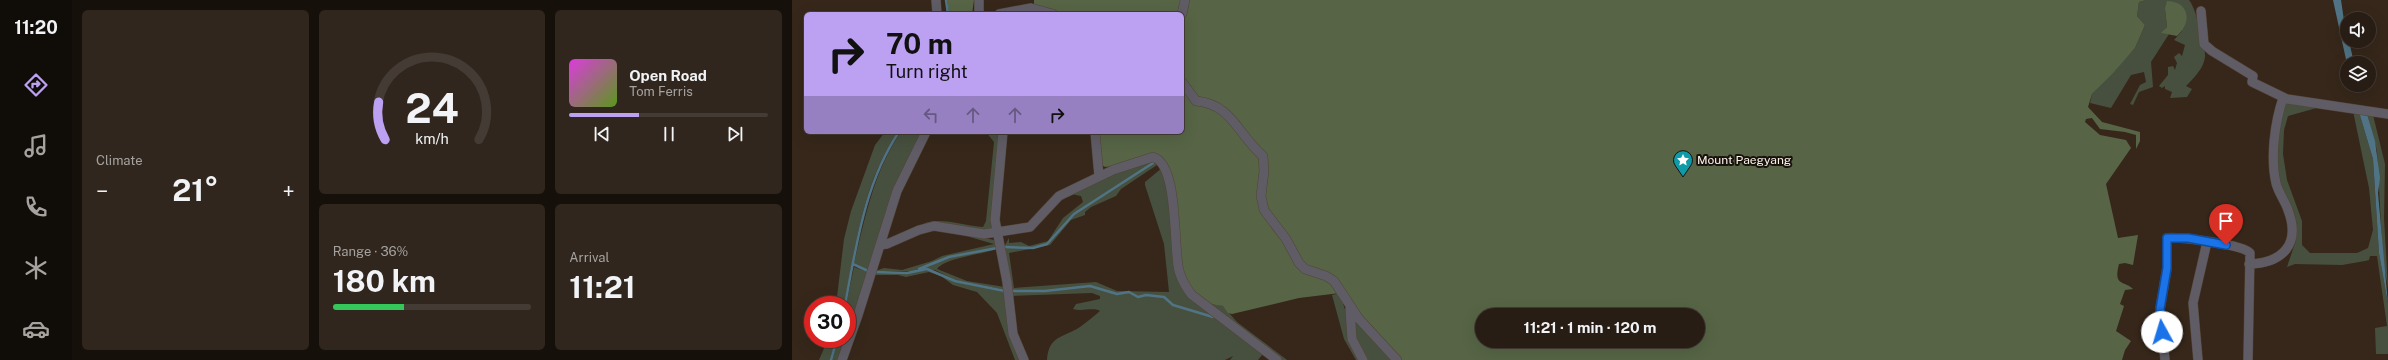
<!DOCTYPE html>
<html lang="en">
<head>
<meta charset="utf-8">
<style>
  :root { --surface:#281d14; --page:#30261d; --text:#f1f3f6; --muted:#a5a2a0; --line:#443b34; --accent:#bca0f2 }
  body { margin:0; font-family:"Public Sans",sans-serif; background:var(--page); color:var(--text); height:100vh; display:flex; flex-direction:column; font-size:15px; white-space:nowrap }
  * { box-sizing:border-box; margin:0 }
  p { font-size:13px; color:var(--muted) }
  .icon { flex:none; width:22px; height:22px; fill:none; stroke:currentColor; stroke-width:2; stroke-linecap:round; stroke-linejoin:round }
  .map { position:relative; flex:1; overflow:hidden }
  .details { display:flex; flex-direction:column; gap:10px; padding:10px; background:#16100b; width:720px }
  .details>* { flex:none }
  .hud { position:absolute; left:12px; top:12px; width:380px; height:122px; border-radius:6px; box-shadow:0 4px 16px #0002,0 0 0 1px var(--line); background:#bca0f2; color:#111; overflow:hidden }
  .tools { position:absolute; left:1548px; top:12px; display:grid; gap:8px }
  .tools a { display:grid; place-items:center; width:36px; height:36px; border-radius:50%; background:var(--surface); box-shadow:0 4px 16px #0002,0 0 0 1px var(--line); font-size:20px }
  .speed { position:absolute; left:12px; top:296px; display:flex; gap:8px; font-size:20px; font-weight:700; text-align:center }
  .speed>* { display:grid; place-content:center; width:52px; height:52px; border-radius:50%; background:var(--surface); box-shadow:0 4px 16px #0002,0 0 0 1px var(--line); line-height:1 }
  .speed .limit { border:6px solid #d22; background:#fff; color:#111 }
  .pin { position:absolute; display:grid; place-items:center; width:34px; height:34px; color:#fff; margin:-41px -17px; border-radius:50% 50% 50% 0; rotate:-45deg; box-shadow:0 0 4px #0007 }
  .pin .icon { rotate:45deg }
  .me { position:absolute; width:44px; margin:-22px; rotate:354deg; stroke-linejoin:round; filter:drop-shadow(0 0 3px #0008) }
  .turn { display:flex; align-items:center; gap:14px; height:84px; padding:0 16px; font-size:18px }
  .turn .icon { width:52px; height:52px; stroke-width:2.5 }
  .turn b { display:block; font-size:28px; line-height:34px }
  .lanes { display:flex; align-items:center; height:38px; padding:0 16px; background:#0003; justify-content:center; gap:20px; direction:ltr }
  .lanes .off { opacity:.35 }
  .big { font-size:30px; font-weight:700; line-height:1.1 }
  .details .card { flex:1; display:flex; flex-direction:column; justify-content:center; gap:6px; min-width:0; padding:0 14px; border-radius:6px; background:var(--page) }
  .details .dial { align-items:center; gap:0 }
  .dial svg { height:104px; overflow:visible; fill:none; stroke:var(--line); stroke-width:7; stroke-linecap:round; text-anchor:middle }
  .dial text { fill:var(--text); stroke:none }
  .song { display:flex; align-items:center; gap:12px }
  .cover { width:48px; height:48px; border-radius:6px; background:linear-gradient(135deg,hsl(300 70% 55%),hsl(90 70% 35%)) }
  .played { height:4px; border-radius:2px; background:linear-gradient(90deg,var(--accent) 35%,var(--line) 35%) }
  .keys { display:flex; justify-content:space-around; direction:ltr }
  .heat { display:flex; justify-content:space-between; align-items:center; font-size:22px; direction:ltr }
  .charge { height:6px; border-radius:3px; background:linear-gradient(90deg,#34c759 36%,var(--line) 0) }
  .details .tiles { flex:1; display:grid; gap:10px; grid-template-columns:repeat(3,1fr) }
  .card:first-child { grid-row:span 2 }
  .trip { position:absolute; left:683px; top:308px; width:230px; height:40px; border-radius:20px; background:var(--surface); box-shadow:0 4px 16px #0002,0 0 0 1px var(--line); font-weight:700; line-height:40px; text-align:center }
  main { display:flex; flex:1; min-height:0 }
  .tab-bar { display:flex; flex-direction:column; width:72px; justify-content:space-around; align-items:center; background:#100c08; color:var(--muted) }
  .tab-bar .icon { width:28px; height:28px }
  .tab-bar .selected { color:var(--accent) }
  .tab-bar b { font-size:18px; color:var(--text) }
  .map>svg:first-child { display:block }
</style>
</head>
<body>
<main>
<nav class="tab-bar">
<b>11:20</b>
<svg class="icon selected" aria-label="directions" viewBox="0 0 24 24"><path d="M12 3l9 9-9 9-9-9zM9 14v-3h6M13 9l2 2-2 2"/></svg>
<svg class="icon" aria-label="music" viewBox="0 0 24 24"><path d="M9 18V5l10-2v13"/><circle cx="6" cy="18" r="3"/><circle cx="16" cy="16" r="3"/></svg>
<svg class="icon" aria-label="phone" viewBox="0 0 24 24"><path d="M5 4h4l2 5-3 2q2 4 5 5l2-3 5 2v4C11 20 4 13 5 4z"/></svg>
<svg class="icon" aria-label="climate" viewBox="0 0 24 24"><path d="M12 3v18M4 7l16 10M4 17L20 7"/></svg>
<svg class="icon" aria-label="car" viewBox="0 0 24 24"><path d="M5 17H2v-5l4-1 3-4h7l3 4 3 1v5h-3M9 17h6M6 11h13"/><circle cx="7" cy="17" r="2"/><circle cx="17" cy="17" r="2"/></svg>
</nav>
<section class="details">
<div class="tiles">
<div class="card"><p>Climate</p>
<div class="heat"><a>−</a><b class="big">21°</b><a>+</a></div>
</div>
<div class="card dial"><svg viewBox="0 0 100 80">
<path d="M14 69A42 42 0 1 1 86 69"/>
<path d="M14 69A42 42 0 0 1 9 40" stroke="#bca0f2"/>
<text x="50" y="56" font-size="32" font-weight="700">24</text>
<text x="50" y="72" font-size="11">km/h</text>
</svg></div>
<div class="card">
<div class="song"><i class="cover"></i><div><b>Open Road</b><p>Tom Ferris</p></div></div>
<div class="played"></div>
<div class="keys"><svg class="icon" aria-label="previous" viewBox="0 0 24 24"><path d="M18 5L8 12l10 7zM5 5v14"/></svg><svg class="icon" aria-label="pause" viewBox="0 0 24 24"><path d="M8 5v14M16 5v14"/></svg><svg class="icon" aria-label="next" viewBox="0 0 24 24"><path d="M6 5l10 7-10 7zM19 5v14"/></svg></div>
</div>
<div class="card"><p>Range · 36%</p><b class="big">180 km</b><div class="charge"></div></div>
<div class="card"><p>Arrival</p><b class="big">11:21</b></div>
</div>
</section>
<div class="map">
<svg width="1596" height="360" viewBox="0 0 1596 360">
  <rect width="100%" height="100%" fill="#36271a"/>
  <path fill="#47503e" d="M1354,0H1397C1404,8 1414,47 1413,57C1412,68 1401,79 1394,86L1400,89L1395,97L1378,98L1380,92L1373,89V86L1370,88L1367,86L1376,75V67L1381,66L1383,70L1385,63L1382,57L1387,53L1390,56L1393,45L1382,40L1390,31L1373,9L1375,27L1370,33L1377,34L1359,62L1361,87L1347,92L1341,105L1338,104L1348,85L1354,82L1352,72L1339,75L1319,108L1298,103L1300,94L1343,48L1353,25L1345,16L1347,2Z
    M1494,102L1528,107L1496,116L1492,130L1491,154L1495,180L1510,221V245L1518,253H1565L1576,248L1581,230L1577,188L1561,111L1567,112L1581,159L1587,253L1596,304V354H1584L1583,328L1595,326L1585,256H1578L1577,260L1573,261L1550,265L1503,264L1495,267L1504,240L1503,225L1486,182L1485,153L1490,111Z
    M1575,114L1581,115L1593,164L1592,218L1596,288L1591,262L1585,151Z
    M93,132H106C71,181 64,247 52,305H44L52,239L59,211L83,145Z
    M109,132H130L99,197L76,270L62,263C73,219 82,170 109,132Z
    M194,132H209L202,227L197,231L126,227C143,214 170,226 191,227L194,221L202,142Z
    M361,159L365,165L329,189L324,196L299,207L293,212V215L279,220L258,245L217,253L222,288L304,282L325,291L377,292L372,244L353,185V182L370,168L373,176L388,281L480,360L470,355L466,360H438L441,356L433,360H255C257,335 271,338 288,327C295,322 302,316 308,311C301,307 290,312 281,309L284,304L308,299V296L300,293L220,296V291H241L220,290L212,247L217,238V243L229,242L237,246L256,241L271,218L291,202L289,196L279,194L308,179Z
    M150,229L202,240L207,247L157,257L122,271H83L92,268L110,270L140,261L150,256L202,244Z
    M207,248C191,255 154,257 145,269L175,281L213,287L214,290L163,280L143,270L128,269L157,258Z
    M62,267L76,272C67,302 58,331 47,360H40L46,339H55L54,305Z
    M135,270L163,281L214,292L217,336L228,360H223L205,313L185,292L161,285L149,276L137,272L114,277L106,275H82L83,273H115Z
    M548,293L568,360H564L552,339L540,295Z
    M414,303L431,306L445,322L495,360H489Z
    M562,319L602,360H574L562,338Z
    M36,339H44L38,360H27Z"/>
  <path fill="#576546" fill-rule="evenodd" d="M155,0H182L180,14H157Z
    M242,0H391L388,14H266L242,6Z
    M395,0H1354L1347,2L1345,16L1353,25L1343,48L1321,73L1300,94L1296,107L1310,122L1348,132V141L1344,149V135L1333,132L1308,129L1300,118L1294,119L1293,122L1308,135L1334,140L1339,148L1314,184L1326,238L1346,235L1341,265L1333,263L1327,264C1321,287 1332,280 1341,289L1333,290L1328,304L1332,306L1324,331L1339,341L1333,350L1330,360H608L588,340L550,288L514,268L471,203L474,163L446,126L405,100L390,78V18ZM690,315H906V341H690Z
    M1375,1C1398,2 1400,22 1385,36L1369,33L1375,27L1373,9Z
    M390,86L397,97L424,107L469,157L467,196L506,264L533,278L548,293L507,298L440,314L436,313L431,306C411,304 402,295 392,279L371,160L313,167L310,165L305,132H390Z"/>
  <path fill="#507486" d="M1541,0H1549L1555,41H1557L1562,63L1555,64Z
    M1567,112L1575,114L1583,141L1588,178L1586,193L1596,304L1587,253L1581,159Z"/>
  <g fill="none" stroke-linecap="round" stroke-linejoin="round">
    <path stroke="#507486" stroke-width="2.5" d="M154,0L156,14
      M213,247L241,248L255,244L282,214L361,163
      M61,264L76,271
      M127,269L157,257L205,248
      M83,272L115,273L135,269L163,281L213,291
      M222,291H253L298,286L325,294L337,292L346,297L354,295L372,297L381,305L421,317
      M53,305C64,247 73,182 107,132
      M39,360L45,339"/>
    <g stroke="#524437" stroke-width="10">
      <path id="street" d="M144,0L145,14
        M1409,11L1412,44L1420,51L1461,76L1460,82L1495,99L1596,114
        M187,14V0
        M207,14L239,8L261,14
        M390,14L393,0
        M390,82L404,101C440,104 446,135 471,156L472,171L469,196L472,210L494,239L507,263L513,269L534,276L542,281L567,319L605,360
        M211,132L203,220L215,282L221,334L232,360
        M303,132L307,176
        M88,245L95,244L127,230L142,226L192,234L238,227L267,196L321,170L361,157C387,164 381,247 387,271C390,280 394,288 400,295L485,360
        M1457,264C1491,263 1509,244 1496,210C1493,201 1486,192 1484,183C1478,157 1483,122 1491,98
        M558,309L560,339L571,360
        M50,360L66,315L105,191L134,132
        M1373,360L1368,309L1375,268V238C1388,237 1450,244 1458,253L1456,360
        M1406,360L1401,303L1415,242"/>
    </g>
    <use href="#street" stroke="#605c65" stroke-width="9"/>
  </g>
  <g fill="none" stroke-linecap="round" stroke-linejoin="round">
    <g stroke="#114b97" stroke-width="10">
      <path id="route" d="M1370,332L1368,309L1375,268V238H1396L1434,245"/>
    </g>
    <use href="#route" stroke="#1a73e8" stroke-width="7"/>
  </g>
  <defs>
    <g id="sight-pin" transform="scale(1)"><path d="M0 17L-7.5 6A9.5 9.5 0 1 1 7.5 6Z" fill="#0f9aa8" stroke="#18120c"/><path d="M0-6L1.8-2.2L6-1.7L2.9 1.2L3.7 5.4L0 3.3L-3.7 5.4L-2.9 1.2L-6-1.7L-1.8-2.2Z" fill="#fff"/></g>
  </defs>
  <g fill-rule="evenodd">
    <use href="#sight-pin" x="891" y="160"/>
  </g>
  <g text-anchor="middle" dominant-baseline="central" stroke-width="4" stroke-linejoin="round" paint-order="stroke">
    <g font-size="12" fill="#fcf3ea" stroke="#18120c" text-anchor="start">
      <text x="905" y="160">Mount Paegyang</text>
    </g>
  </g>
</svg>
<div class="tools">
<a><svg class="icon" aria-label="sound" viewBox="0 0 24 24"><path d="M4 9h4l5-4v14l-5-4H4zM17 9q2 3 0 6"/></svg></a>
<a><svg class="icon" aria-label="layers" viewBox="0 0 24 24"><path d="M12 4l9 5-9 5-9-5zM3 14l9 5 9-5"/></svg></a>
</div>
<div class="speed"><div class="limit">30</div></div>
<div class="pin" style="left:1434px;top:245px;background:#d93025"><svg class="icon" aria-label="arrive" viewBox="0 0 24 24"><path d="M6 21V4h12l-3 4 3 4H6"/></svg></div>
<svg class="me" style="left:1370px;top:332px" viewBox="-20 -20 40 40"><circle r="19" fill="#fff"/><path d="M0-13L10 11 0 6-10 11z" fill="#1a73e8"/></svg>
<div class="trip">11:21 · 1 min · 120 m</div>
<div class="hud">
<div class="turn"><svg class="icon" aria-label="right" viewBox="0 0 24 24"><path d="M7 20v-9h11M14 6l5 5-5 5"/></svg><div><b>70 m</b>Turn right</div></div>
<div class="lanes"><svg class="icon off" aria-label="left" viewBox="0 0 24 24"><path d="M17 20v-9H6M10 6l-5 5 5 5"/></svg><svg class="icon off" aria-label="ahead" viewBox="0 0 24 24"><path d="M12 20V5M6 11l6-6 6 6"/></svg><svg class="icon off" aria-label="ahead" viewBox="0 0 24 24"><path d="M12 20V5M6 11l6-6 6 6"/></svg><svg class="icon" aria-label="right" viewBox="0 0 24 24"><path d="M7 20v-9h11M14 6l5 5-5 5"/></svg></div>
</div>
</div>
</main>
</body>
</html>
